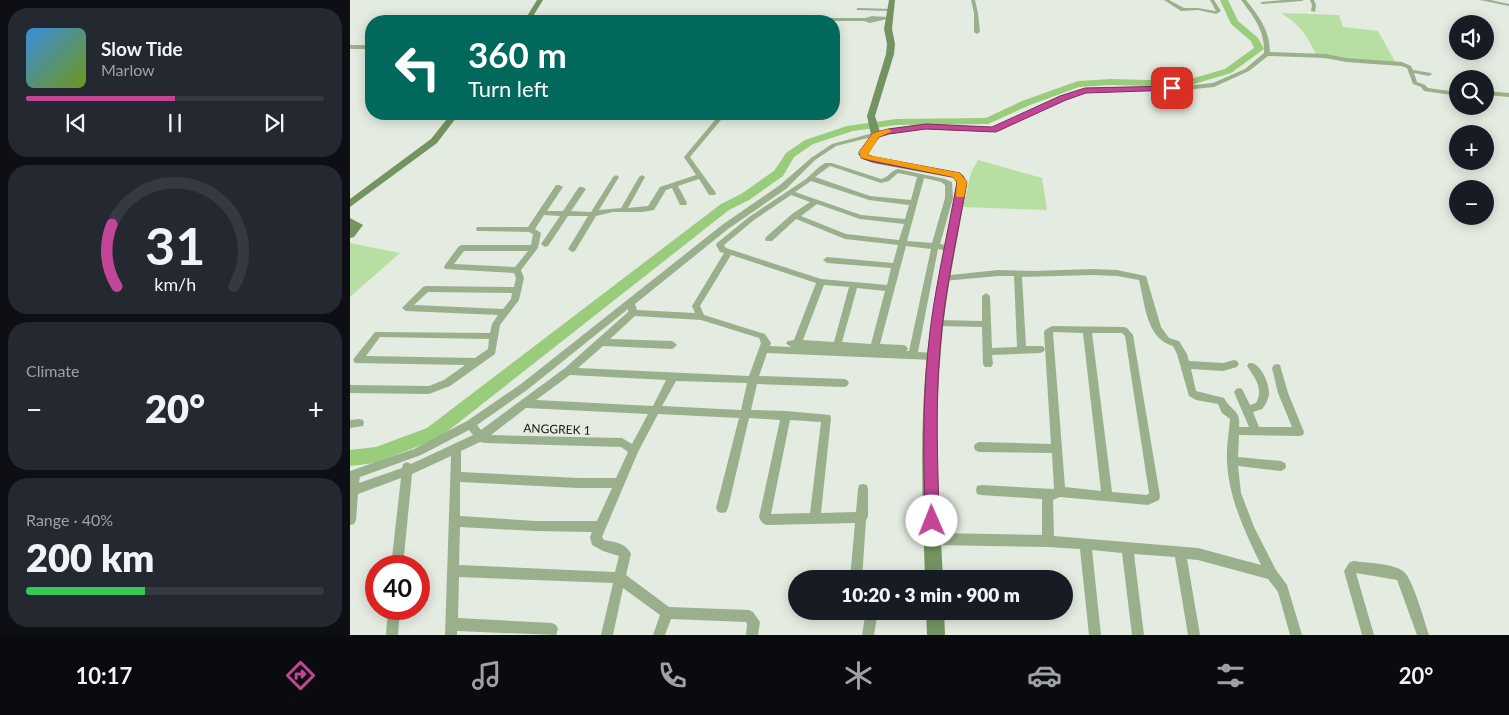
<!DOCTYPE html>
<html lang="en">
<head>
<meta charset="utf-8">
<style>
  :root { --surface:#171b24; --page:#242831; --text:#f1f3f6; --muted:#9ea1a6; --line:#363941; --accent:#c24695 }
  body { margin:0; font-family:Lato,sans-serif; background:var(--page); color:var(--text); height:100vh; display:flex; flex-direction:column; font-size:19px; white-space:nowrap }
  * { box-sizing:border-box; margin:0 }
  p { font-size:16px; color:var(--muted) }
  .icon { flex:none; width:28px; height:28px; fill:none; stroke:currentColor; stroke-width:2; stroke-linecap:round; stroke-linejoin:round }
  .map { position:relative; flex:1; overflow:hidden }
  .details { display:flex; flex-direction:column; gap:8px; padding:8px; background:#0d0f14; width:350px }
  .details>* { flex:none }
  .guide { position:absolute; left:15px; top:15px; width:475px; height:105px; border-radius:20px; box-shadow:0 2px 12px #0003; background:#00695c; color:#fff; overflow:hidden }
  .buttons { position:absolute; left:1099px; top:15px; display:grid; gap:10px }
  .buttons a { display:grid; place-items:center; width:45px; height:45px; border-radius:50%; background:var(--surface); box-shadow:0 2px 12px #0003; font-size:25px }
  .speed { position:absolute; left:15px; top:555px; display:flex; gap:10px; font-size:25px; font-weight:700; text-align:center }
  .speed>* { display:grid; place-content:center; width:65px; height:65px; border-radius:50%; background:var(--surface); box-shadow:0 2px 12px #0003; line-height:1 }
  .speed .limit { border:8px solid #d22; background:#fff; color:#111 }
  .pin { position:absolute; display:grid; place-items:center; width:42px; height:42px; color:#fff; margin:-21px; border-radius:10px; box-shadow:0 2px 8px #0006 }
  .me { position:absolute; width:55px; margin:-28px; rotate:359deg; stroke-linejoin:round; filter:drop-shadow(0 0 4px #0008) }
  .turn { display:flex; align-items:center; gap:18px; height:105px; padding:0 20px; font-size:22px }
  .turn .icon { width:65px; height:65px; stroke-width:2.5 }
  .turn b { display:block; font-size:35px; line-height:42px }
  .big { font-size:38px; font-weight:800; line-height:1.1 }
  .details .card { flex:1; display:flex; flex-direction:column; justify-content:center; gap:8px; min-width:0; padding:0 18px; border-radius:20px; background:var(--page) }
  .details .dial { align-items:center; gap:0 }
  .dial svg { height:130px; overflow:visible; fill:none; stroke:var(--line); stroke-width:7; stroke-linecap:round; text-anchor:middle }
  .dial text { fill:var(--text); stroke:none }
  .song { display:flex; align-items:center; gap:15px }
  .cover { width:60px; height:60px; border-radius:8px; background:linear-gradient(135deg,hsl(210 70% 55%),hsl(80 70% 35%)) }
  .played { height:5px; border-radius:2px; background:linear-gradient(90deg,var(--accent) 50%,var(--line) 50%) }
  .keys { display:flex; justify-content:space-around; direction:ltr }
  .heat { display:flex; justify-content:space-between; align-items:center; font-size:28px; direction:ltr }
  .charge { height:8px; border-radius:4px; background:linear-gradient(90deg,#34c759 40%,var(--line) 0) }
  .trip { position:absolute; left:438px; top:570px; width:285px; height:50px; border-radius:25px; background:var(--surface); box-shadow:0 2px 12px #0003; font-weight:800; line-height:50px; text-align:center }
  .dock { display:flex; height:80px; justify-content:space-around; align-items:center; background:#090b0e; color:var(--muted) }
  .dock .icon { width:35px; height:35px }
  .dock .on { color:var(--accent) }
  .dock b { font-size:22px; color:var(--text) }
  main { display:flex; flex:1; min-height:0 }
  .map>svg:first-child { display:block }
</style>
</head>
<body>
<main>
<section class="details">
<div class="card">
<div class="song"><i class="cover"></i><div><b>Slow Tide</b><p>Marlow</p></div></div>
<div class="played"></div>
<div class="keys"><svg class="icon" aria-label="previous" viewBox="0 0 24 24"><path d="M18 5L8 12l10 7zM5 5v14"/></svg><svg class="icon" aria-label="pause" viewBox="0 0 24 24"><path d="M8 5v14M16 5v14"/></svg><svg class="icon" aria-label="next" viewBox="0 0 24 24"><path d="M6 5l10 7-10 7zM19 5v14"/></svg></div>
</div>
<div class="card dial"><svg viewBox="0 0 100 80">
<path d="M14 69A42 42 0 1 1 86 69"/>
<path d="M14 69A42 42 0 0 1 11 31" stroke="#c24695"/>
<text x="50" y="56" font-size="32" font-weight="700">31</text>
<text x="50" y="72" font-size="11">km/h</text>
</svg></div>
<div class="card"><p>Climate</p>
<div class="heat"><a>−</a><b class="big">20°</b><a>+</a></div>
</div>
<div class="card"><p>Range · 40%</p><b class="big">200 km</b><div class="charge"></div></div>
</section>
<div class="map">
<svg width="1159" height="635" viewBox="0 0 1159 635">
  <rect width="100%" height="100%" fill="#e4ebe1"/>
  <path fill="#b8dfa2" d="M931,13L989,15L993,27L1028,31L1047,65L968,58C957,36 952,26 931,13Z
    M628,160L692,178L697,210L613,207L621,173Z
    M0,243L50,253L0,297Z"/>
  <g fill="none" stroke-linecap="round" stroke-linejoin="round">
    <path fill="#99cc7b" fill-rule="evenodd" d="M870,0H878L888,21L908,38L914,49L881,73L834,87L761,85L729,87L680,105L638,124L546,125L503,131L463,144L444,157L433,176L399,200L379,210L89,438L26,463L0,466V450L26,447L77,428L371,204L391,194L424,171L436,153L455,140L497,126L546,119L636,118L672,101L728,81L761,79L834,81L875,69L904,48L901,41L881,24Z"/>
    <path fill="#9ab08d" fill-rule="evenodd" d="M621,0H625L628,13L630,32L627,34L624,32V13Z
      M814,0H819L834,8H848L865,11H866L860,0H864L871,11L866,14L848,10L831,11Z
      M891,0H896C909,16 920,31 920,52L976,54L996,58L1052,62L1061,66L1063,70L1081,73L1082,74L1079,76L1064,73L1067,82L1075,85L1078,88L1108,92V96L1074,91L1071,87L1063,84L1057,68L1051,66L996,62L976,58L918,56L899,71L864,87L835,90L740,92L715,99L643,132L566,129L538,133L486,146L465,160L436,189L378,229L285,304L287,310L345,313L342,306L374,253L370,252L366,245L367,243L399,217L456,179L469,167L475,163H482L531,179C538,178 540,171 548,169L595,179L602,182L603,198L590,244L602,246L603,248L599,251L588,249L568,352L586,353L588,356L586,359L583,360L417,353L409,376L494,379L497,380L499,383L497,386L494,387L407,384L401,410L436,411L480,415L481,418L471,513L506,512L508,489L509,485L513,484L517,485L518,489V517L516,520L512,579H500L505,523L417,525C412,524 411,521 409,517L430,420L399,418L378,508L376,512L372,513L368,512L366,508L389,418L308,414L288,452L252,537L254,540C265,542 276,543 281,554L276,575L319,607L399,610L403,612L410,622L408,635H396L397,624L396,622L321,619L315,635H303L310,615L273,588L263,635H251L263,583L109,577L108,618L202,623L206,625L208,629L206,635L107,631V635H95L101,456L62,474L53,566H41L51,478L8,494L6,520L4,524L0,525V471L64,449L117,421L171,384L372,225L430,185L461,158L482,144L538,129L566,125L642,128L711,97L740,88L835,86L863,83L895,69L914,53C915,31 904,17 891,0ZM480,166L531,183L539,181L548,173L567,177L561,200L520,196L465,177ZM574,178L591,182L595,185V198L582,243L557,241ZM461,181L519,200L559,205L555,219L511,215L445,192ZM441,195L460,202L442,214L416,237L415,239L416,241H422L446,219L495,239L548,245L543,263L477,257L473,260L477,263L541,268L537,285L471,279L376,248L374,245L404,220ZM467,204L510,219L554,224L549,240L496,234L451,216ZM556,246L581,249L559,351H556L558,349L556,346L553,345L530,344ZM381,255L466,283L444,340L438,341L436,343L438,345L441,347L420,346L421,343L415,334L354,315L350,306ZM474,285L499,287L484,342L453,340ZM507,288L535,291L521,344L492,342ZM278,309V312L215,368L131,430L127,425L177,390ZM285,316L351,320L409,338L411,343L399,376L228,368L253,346L322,349L325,347L327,345L325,343L322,341L260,339ZM220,375L316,380L303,406L186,400ZM326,381L397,383L391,410L312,406ZM176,408L298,414L282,444L272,438L141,435ZM440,420L471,422L460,513L421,514ZM119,430L123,435L61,464L57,462L53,464L52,468L9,483L10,477L71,455ZM130,442L135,443L271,447L278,452L266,478H228L111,472V451ZM110,482L228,488H262L247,521H186L110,516ZM110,527L186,531L242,532L240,537L242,545L253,551L269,556L265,572L109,565Z
      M933,0H954L952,1L912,4L910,3L912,2Z
      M960,0H964L966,5L965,12L961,11L962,5Z
      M1130,0H1140L1159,4V6Z
      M509,8L541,9L543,10L541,11L507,10V8Z
      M522,16C528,17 538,16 541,18L520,23L514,21H418L422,18H515Z
      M0,45H21V49H0Z
      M1135,91L1159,93V97L1135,95Z
      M370,114H376L340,157L366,193L365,195H359L349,179L328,186L337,203L336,205H330L322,188L316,190L304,210L292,212H263L246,216L225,251L222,252L218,249L238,216H218L198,246L195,247L191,244L210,216L194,215L185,229L191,233L188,248L171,270L174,278L169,300L150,325L145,354L100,386L79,394L0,393V385L79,386L94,380L115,365L5,363L3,360L5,357L25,332L140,333L142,324L148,315L56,311L52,308L73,287L76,286L164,287L166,278L164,273L95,269L94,267L95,265L109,246L112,245H181L183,234L179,232L130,231H127L126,229L127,227H178L206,185H209L213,187L197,211H213L229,187H232L236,189L221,211L241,212L263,177L266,175L269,177L249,210L271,208L289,177L292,175L295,177L278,208L298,206L310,187L346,175L334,157ZM114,251H178L165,267L104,264ZM78,292L162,293L161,299L153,309L64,305ZM30,337L139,339L138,349L125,358L16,356Z
      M743,269L767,270L796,276L811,327L819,338L829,341L837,354L839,361L873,363L884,360L887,361L889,364L887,367L873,371L841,369L846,391L874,398C882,412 891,410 889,427H899L884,392L886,389L889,388L892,389L900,405L906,403C914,389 905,378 897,366L899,363C910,361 920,384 919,394C918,400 916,404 912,409L903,412L909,427H942L928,393L922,368L924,365L927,364L930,365L938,393L954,432L953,435L949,436L889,435L888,457L931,461L935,463L936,466L935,469L931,471L888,466L891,493L904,527L926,570L937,585L952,635H940L928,592L918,579L848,560L837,559L850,635H838L825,557L784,554L794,635H782L772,553L742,550L751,635H739L730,549L698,547L583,545L579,543L577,539L579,535L583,533L692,535V499L631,495L627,494L626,490L627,486L631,485L704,489L702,453L629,452L625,450L624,447L625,444L629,442L701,444L694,332L695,330L702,326L774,327L777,328L783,335L810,496L809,500L798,505L710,497L703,500L704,536L848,548L911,565C895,532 879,499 877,462C876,448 879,433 880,419L872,413L868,404L846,400L839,396L827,354L823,346C796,339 795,303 789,280L767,276L743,275L672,277L676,346H693L695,349L693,352L690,353L642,355L643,364L641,367H635L633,364L632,327L587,326L584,325L583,323L584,321L587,320L632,321V296L636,293L640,296L642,348L667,347L664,276H648L594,281L591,280L590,278L591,276L648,270L684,271ZM704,332L733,333L751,491L715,487L703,333ZM742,333H772L775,336L799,493L797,495L762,492Z
      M9,419L13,420L14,423L13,426L0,428V420Z
      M1003,561C1017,563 1041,563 1053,571C1062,576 1075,623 1079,635H1067L1047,580L1006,573L1024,635H1012L994,571L999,563Z
      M38,609H50L48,635H36Z
      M516,611H528L524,635H512Z"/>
    <path fill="#739460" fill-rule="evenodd" d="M187,0H193L180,21H174Z
      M539,0H545L542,29L545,44L544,54L525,116L531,135L518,154L525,158L610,173L614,176L617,184C608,239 595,294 591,350C584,426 589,502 593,579H575C573,512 570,445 575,378C580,312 595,249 607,184L604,178L523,163L513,159L508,154L521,135L517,116L536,54L537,44L534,29Z
      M101,114H109L87,143L0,207V199L81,139Z
      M0,218L13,225L4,237L0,238Z
      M576,611H594L595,635H577Z"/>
  </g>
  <path fill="#c24695" stroke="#7e2e61" d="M822,86L826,88L825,90L736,93L716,100L646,132L576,129L539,134L529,137L518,152V155L525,157L610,173L617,182C607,237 594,294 590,350C585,407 588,464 589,521L587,526L582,528L577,526L575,521C574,464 572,407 578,350C583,294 597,238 607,182L603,177L520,161L511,158L509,152L523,133L538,129L576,124L642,127L710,96L735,88Z"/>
  <path fill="#f59e0b" d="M538,129L542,131L529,137L518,155L610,173L617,182L614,197H607L606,195L607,182L603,177L511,158L509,152L523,133Z"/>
  <g text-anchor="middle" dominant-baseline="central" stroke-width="5" stroke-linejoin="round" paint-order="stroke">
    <g font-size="12" fill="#141613" stroke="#e4ebe1">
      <text transform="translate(207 429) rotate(2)">ANGGREK 1</text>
    </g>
  </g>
</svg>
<div class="buttons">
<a><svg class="icon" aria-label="sound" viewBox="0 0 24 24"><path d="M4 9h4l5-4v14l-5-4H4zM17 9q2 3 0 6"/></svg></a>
<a><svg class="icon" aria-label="search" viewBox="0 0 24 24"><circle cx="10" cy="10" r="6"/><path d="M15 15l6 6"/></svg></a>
<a>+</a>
<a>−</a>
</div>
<div class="speed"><div class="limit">40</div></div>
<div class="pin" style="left:822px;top:88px;background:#d93025"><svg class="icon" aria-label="arrive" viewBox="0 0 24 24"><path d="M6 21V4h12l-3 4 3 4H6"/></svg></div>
<svg class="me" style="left:582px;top:521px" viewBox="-20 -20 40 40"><circle r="19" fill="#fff"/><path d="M0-13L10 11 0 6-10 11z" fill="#c24695"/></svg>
<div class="trip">10:20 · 3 min · 900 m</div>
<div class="guide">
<div class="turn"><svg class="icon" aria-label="left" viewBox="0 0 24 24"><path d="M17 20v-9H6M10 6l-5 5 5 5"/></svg><div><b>360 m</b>Turn left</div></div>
</div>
</div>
</main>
<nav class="dock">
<b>10:17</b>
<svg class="icon on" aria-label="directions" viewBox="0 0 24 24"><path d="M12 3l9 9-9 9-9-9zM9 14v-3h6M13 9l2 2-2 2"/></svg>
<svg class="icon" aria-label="music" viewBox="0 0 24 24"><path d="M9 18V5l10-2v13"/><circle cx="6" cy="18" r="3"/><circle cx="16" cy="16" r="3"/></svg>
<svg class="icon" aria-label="phone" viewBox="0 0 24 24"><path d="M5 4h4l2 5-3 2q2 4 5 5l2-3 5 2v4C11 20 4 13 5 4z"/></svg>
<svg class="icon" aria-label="climate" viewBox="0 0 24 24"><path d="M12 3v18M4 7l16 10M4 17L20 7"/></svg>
<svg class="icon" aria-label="car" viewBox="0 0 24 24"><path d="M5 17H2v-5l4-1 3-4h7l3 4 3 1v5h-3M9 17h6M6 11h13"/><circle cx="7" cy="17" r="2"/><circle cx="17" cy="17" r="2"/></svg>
<svg class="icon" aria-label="filters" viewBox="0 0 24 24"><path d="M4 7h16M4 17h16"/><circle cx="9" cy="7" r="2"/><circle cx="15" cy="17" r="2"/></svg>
<b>20°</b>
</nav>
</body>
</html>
